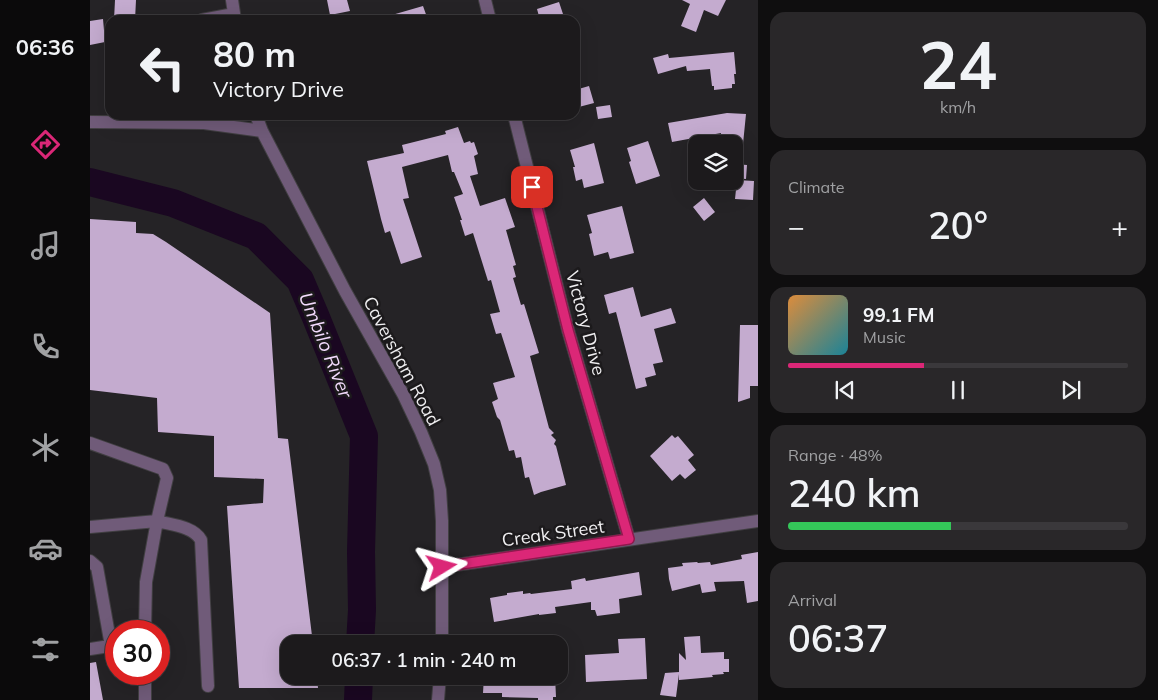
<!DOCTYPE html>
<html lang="en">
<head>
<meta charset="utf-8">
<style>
  :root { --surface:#1c1a1c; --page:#292729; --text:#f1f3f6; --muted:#a0a1a3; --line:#3a383b; --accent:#db2777 }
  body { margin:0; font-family:Mulish,sans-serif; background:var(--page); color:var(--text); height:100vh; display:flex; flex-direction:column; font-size:19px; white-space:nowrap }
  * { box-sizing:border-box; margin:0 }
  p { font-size:16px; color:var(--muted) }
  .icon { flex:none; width:28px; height:28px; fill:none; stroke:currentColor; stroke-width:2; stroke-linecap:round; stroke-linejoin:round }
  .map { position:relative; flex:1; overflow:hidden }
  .panel { display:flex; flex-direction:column; gap:12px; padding:12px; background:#0f0e0f; width:400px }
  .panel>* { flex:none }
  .hud { position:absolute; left:15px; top:15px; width:475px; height:105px; border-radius:15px; box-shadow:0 5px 20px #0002,0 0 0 1px var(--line); background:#1c1a1c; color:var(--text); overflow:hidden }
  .tools { position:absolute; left:598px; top:135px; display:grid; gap:10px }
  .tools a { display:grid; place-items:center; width:55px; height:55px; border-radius:10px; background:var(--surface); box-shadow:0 5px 20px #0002,0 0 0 1px var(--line); font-size:25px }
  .speed { position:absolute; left:15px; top:620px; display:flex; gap:10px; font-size:25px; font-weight:700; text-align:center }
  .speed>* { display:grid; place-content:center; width:65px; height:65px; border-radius:50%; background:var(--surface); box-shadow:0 5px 20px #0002,0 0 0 1px var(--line); line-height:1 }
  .speed .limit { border:8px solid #d22; background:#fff; color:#111 }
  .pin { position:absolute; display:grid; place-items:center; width:42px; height:42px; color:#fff; margin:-21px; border-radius:10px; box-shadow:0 2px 8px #0006 }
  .me { position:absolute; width:55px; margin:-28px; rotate:82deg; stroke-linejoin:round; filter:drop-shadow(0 0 4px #0008) }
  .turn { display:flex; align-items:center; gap:18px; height:105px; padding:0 25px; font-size:22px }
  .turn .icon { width:65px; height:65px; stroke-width:2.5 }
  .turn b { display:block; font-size:35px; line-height:42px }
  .big { font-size:38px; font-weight:600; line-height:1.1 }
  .panel .tile { flex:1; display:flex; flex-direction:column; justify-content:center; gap:8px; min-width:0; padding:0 18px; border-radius:15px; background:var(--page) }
  .panel .dial { align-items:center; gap:0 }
  .dial b { font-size:65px; line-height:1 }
  .song { display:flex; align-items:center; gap:15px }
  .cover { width:60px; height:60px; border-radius:8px; background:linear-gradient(135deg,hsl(30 70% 55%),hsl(190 70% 35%)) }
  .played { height:5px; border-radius:2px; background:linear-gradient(90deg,var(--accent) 40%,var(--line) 40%) }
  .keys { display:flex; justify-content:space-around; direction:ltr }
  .heat { display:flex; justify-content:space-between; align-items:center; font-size:28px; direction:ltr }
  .charge { height:8px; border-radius:4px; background:linear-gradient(90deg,#34c759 48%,var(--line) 0) }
  .trip { position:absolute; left:190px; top:635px; width:288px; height:50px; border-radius:15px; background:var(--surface); box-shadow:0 5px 20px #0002,0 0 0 1px var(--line); font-weight:600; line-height:50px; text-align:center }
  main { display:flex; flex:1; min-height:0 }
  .menu { display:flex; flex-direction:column; width:90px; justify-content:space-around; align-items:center; background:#0b0a0b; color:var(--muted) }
  .menu .icon { width:35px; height:35px }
  .menu .active { color:var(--accent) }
  .menu b { font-size:22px; color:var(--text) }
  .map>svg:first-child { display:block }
</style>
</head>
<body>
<main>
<nav class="menu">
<b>06:36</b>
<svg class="icon active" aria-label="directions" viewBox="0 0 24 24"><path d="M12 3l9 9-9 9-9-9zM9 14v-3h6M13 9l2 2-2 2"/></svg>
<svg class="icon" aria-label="music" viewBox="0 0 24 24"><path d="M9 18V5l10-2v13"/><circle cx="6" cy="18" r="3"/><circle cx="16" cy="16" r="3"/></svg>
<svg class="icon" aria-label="phone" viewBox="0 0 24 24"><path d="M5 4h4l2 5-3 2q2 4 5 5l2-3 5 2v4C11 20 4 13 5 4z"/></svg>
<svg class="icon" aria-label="climate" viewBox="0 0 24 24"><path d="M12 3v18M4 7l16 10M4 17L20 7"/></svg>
<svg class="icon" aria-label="car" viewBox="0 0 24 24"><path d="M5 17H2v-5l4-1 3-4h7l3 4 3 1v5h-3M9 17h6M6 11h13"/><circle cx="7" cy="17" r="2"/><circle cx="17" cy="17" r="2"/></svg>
<svg class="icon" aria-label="filters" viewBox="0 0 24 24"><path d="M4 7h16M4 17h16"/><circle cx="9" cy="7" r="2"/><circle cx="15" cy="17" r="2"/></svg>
</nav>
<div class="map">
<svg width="668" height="700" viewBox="0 0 668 700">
  <rect width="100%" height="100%" fill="#252326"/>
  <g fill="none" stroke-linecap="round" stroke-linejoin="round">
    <path stroke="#1a0721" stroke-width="28" d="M0,182L83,203L166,236L210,280L225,315L274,436L271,552L272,610L270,644
      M268,700L269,676"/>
  </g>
  <path fill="#c4abcf" d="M25,0H46L45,20H24Z
    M237,0H257L260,11L240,15Z
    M592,0H636L628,16L614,10L606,32L591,26L600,4Z
    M469,2L475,20H450L447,9Z
    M333,6L338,20H295V17Z
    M13,19L15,42L0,45V21Z
    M644,52L646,74H644L645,84H642V88L624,90V86H622L620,69L597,71L596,66L568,74L563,58L578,54L579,58Z
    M499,86L504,103L485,108V90Z
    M520,105L522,117L508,119L506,107Z
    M637,113L656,114L653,144H630L631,133L582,142L578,123Z
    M368,127L374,143L380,141L381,143L384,142L388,154L384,156L388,174L380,176L390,206L415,198L425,227L416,230L426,265L423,266L426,277L423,278L431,305L434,304L449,353L440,356L459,428L464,433L461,435L466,440L464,444L466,446L476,485L451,492L444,495L439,477L435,478L431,457L426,458L424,450L419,451L410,420L407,417L402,402L408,399L403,383L425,377L411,333L406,334L400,314L410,312L401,280L398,281L383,233L375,236L370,220H372L364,197L373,194L364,172H362L358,155L312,167L319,198L313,199L332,257L311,264L300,231L295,233L291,219L277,161L314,153L312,145L356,134L355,131Z
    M558,141L570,176L546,184L539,162L541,161L537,148Z
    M504,143L514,183L494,188L492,179L486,181L483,167H485L480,150Z
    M644,164L657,165L656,179L644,178Z
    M647,180L664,181L663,200L645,199Z
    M614,198L625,212L614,221L603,207Z
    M532,206L544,253L520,259L518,252L504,256L499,234L502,233L497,215Z
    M0,219L46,222V233L63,234L76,242L180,313L188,438L198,439L223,644H199V676H227L228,688H149L137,506L173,503L174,479L124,477V436L68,432L67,398L0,390Z
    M543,287L551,317L581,308L586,323L564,329L573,362L563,364L566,375L555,378L557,386L546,389L526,312L519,314L514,295Z
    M650,325H668V386H660V398L648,402Z
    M582,435L585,438L588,436L604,455L598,460L606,470L595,479L590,474L582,481L560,456Z
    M668,552V601L657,603L654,581L624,582L626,591L612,593L610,584L582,591L579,579L578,568L593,566L592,563L607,562L608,563L620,562L621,565L652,559L651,555Z
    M549,572L552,595L529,599L530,613L507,616L505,610H501V602L465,607L466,613L449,615V614L404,622L400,598L417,595V593L433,591V594L440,593L441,594L482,589L481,581L495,578L496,581Z
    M610,636L611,653L634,652V659H639V672H633L634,674L622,675L623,677L589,680V674L586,697L570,695L575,673L589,672V653L596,660L594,637Z
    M555,638L557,679L496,682L495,655L529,653L528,639Z
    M6,662L13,700H0V663Z
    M394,676H465L466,697H463V700H448V698L412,697V693H393Z"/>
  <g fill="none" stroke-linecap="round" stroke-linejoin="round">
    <g stroke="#413f42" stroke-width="14">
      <path id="minor" d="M142,0L145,20
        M395,0L400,20
        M112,20L144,14
        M166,115L172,131L255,291L313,394L331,432L344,464L350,490L352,521V644
        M424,115L478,330L539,539
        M0,122L114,123L172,131
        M0,443L73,469L77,478L67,521C81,525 103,526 111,540L118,686
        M0,527L67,521L56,582L55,631
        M0,561L7,567L21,646
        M352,567L668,521
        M0,649L26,645
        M55,700V674
        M348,700L350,676"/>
    </g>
    <use href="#minor" stroke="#705b79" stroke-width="12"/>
  </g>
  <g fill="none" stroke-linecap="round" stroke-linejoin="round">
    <g stroke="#8e194d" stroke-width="12">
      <path id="route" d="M352,567L539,539L478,330L442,187"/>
    </g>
    <use href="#route" stroke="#db2777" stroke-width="9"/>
  </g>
  <g text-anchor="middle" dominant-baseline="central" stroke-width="5" stroke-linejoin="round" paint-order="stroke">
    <g font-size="18" fill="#efeef0" stroke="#1c1a1c">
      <text transform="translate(496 323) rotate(75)">Victory Drive</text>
      <text transform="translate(312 361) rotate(62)">Caversham Road</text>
      <text transform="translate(463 533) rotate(-8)">Creak Street</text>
    </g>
    <g font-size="19" font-style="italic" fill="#f2dafc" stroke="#1c1a1c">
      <text transform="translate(236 345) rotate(68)">Umbilo River</text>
    </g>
  </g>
</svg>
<div class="tools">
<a><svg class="icon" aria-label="layers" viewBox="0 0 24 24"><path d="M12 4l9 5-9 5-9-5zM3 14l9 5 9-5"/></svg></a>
</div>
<div class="speed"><div class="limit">30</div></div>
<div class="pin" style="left:442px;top:187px;background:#d93025"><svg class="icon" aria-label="arrive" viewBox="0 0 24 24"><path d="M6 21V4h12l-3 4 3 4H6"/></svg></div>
<svg class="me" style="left:352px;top:567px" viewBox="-20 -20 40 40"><path d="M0-17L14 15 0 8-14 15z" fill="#db2777" stroke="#fff" stroke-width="4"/></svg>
<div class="trip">06:37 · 1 min · 240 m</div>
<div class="hud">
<div class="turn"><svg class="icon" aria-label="left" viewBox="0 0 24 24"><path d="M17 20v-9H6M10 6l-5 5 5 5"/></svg><div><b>80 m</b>Victory Drive</div></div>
</div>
</div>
<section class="panel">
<div class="tile dial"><b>24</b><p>km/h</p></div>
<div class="tile"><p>Climate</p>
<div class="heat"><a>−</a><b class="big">20°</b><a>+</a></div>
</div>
<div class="tile">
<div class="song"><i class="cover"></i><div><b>99.1 FM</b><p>Music</p></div></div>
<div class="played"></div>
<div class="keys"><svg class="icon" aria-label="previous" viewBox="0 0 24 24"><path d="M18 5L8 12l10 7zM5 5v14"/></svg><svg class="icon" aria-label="pause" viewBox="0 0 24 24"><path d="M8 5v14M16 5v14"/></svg><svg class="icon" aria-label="next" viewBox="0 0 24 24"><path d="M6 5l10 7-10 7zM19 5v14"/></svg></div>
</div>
<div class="tile"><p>Range · 48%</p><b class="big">240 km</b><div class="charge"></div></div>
<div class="tile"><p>Arrival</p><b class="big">06:37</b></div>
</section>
</main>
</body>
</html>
